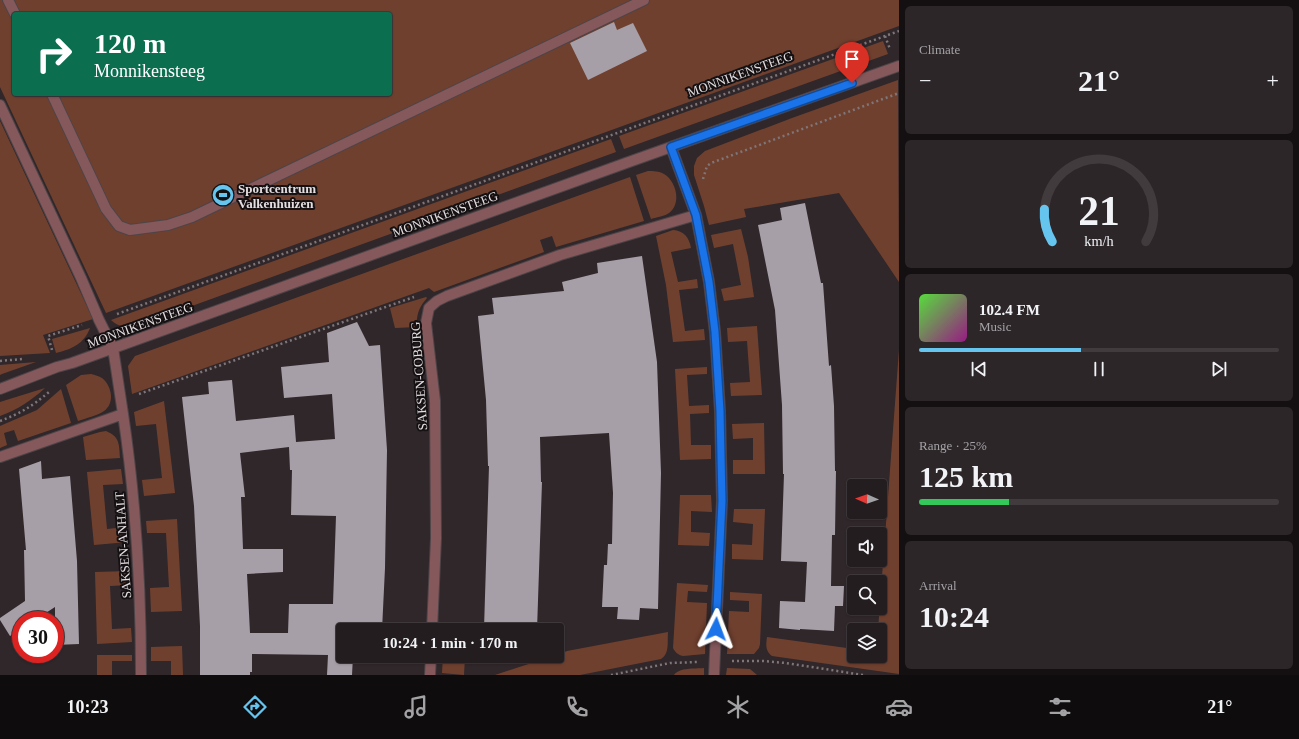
<!DOCTYPE html>
<html lang="en">
<head>
<meta charset="utf-8">
<style>
  :root { --surface:#241d20; --page:#2c2629; --text:#f1f3f6; --muted:#a3a2a5; --line:#413b3e; --accent:#65c5ef }
  body { margin:0; font-family:Georgia,serif; background:var(--page); color:var(--text); height:100vh; display:flex; flex-direction:column; font-size:15px; white-space:nowrap }
  * { box-sizing:border-box; margin:0 }
  p { font-size:13px; color:var(--muted) }
  .icon { flex:none; width:22px; height:22px; fill:none; stroke:currentColor; stroke-width:2; stroke-linecap:round; stroke-linejoin:round }
  .map { position:relative; flex:1; overflow:hidden }
  .details { display:flex; flex-direction:column; gap:6px; padding:6px; background:#141012; width:400px }
  .details>* { flex:none }
  .hud { position:absolute; left:12px; top:12px; width:380px; height:84px; border-radius:4px; box-shadow:0 1px 3px #0004,0 0 0 1px var(--line); background:#0b6e4f; color:#fff; overflow:hidden }
  .needle { width:26px; rotate:272deg }
  .buttons { position:absolute; left:847px; top:479px; display:grid; gap:8px }
  .buttons a { display:grid; place-items:center; width:40px; height:40px; border-radius:4px; background:var(--surface); box-shadow:0 1px 3px #0004,0 0 0 1px var(--line); font-size:20px }
  .speed { position:absolute; left:12px; top:611px; display:flex; gap:8px; font-size:20px; font-weight:700; text-align:center }
  .speed>* { display:grid; place-content:center; width:52px; height:52px; border-radius:50%; background:var(--surface); box-shadow:0 1px 3px #0004,0 0 0 1px var(--line); line-height:1 }
  .speed .limit { border:6px solid #d22; background:#fff; color:#111 }
  .pin { position:absolute; display:grid; place-items:center; width:34px; height:34px; color:#fff; margin:-41px -17px; border-radius:50% 50% 50% 0; rotate:-45deg; box-shadow:0 0 4px #0007 }
  .pin .icon { rotate:45deg }
  .me { position:absolute; width:44px; margin:-22px; rotate:3deg; stroke-linejoin:round; filter:drop-shadow(0 0 3px #0008) }
  .turn { display:flex; align-items:center; gap:14px; height:84px; padding:0 16px; font-size:18px }
  .turn .icon { width:52px; height:52px; stroke-width:2.5 }
  .turn b { display:block; font-size:28px; line-height:34px }
  .big { font-size:30px; font-weight:700; line-height:1.1 }
  .details .widget { flex:1; display:flex; flex-direction:column; justify-content:center; gap:6px; min-width:0; padding:0 14px; border-radius:6px; background:var(--page) }
  .details .dial { align-items:center; gap:0 }
  .dial svg { height:104px; overflow:visible; fill:none; stroke:var(--line); stroke-width:7; stroke-linecap:round; text-anchor:middle }
  .dial text { fill:var(--text); stroke:none }
  .song { display:flex; align-items:center; gap:12px }
  .cover { width:48px; height:48px; border-radius:6px; background:linear-gradient(135deg,hsl(110 70% 55%),hsl(310 70% 35%)) }
  .played { height:4px; border-radius:2px; background:linear-gradient(90deg,var(--accent) 45%,var(--line) 45%) }
  .keys { display:flex; justify-content:space-around; direction:ltr }
  .heat { display:flex; justify-content:space-between; align-items:center; font-size:22px; direction:ltr }
  .charge { height:6px; border-radius:3px; background:linear-gradient(90deg,#34c759 25%,var(--line) 0) }
  .trip { position:absolute; left:336px; top:623px; width:228px; height:40px; border-radius:4px; background:var(--surface); box-shadow:0 1px 3px #0004,0 0 0 1px var(--line); font-weight:700; line-height:40px; text-align:center }
  .tabs { display:flex; height:64px; justify-content:space-around; align-items:center; background:#0e0c0d; color:var(--muted) }
  .tabs .icon { width:28px; height:28px }
  .tabs .selected { color:var(--accent) }
  .tabs b { font-size:18px; color:var(--text) }
  main { display:flex; flex:1; min-height:0 }
  .map>svg:first-child { display:block }
</style>
</head>
<body>
<main>
<div class="map">
<svg width="899" height="675" viewBox="0 0 899 675">
  <rect width="100%" height="100%" fill="#30272b"/>
  <path fill="#70402f" fill-rule="evenodd" d="M0,0H899V26L106,313L0,87ZM14,14H390V94H14Z
    M883,41L888,54L624,149L619,136Z
    M898,80L899,282L839,193L744,209L746,217L709,225L704,206L694,175V166L697,158L705,151L792,118Z
    M0,121L93,319L43,335L50,353L0,356Z
    M611,139L616,152L134,327C125,327 118,327 111,320Z
    M648,171C653,171 659,171 664,174C676,181 682,203 669,213C665,216 657,217 651,219L636,175Z
    M630,177L644,221L556,247L552,236L540,240L544,252L434,292L429,288L132,394L128,366L135,356Z
    M741,229L748,257L754,297L724,301L721,289L741,285L733,244L714,248L711,235Z
    M673,230C684,231 689,237 691,248L671,252L678,282L697,279L698,288L679,290L685,331L704,329L705,340L673,342L666,285L656,236Z
    M426,297L427,298C419,307 416,315 417,327L395,328L390,308Z
    M757,326L762,395L731,396L730,383L750,382L747,341L728,342L727,328Z
    M90,328C84,344 72,349 56,353L52,339Z
    M899,350V674L772,656C765,651 766,644 767,637L854,649V656H880V630H878Z
    M36,362L2,374L0,375V365Z
    M707,367V374L687,375L689,406L709,405V413L690,414L691,445H711V459L680,460L675,369Z
    M91,374C95,375 99,376 102,378C112,386 115,403 104,411C97,416 86,418 78,421L66,385L81,375Z
    M45,388C32,400 17,410 0,416V402Z
    M61,389L71,423L18,441L14,430L4,433L7,445L0,448V426L37,410Z
    M164,401L175,493L144,496L142,480L162,478L156,424L136,426L134,412Z
    M764,423L765,474H733V460H753V438L733,439L732,424Z
    M106,431C120,437 119,444 120,458L86,460L83,437L100,432Z
    M121,469L123,484L103,485L107,529L126,527L128,542L94,545L87,472Z
    M680,495H711L712,512L691,511V532L710,533L709,546L678,545Z
    M734,509H765L763,560L732,559V544L752,545L753,524L733,522Z
    M177,519L182,611L151,612L150,588L169,587L166,533H147L146,521Z
    M129,571L130,585L110,586L112,629L131,628L132,642L97,644L95,572Z
    M677,583L708,585L707,592L688,591L687,602L707,603L705,654L683,656C678,655 675,652 673,648Z
    M730,592L762,594L760,644L759,648L754,654H727L729,611L749,612V601L730,600Z
    M668,632C667,641 670,654 661,659L580,675H495L553,656H557V655L567,651Z
    M182,646L183,675H171V661H151V647Z
    M97,655H132V661H112V675H97Z
    M443,656H465L464,675L442,673Z
    M704,668V675H674C680,667 694,669 704,668Z
    M727,668L750,669L757,675H726Z"/>
  <path fill="#a79fa7" fill-rule="evenodd" d="M614,22L617,30L633,23L647,51L588,80L570,43Z
    M805,203L821,283H823L829,366L831,365L834,406L835,471H836L835,535H832L831,586H844L843,606H835L834,631L800,629V630L779,628L780,601L805,602L807,562L781,561L784,474H783L782,405L775,310L758,225L782,220L780,208Z
    M642,256L657,362L661,473L658,609L640,608L639,620L617,619L618,607H602L604,565H607L608,544H612L613,493L609,433L540,437L541,482H542L537,630H495V629H484L489,466H488L486,400L478,316L494,314L492,298L564,291L562,282L598,273L597,263Z
    M357,322L369,346L380,345L387,450L385,568L382,630H343V656H353L352,675H327L328,655L252,654V672H250V675H200V626L194,506L182,397L209,394L208,382L232,380L236,421L294,415L296,442L335,439L332,394L284,398L281,367L329,362L327,333ZM289,447L290,470H292L291,515L336,516L333,604H289L288,633H250L247,574L283,572V549H243L241,497H245L240,453Z
    M41,461L42,479L70,476L77,561L79,644L55,645V607L35,620H21V629L10,636L0,620V618L25,601L24,550H26L19,469Z"/>
  <g fill="none" stroke-linecap="round" stroke-linejoin="round">
    <g stroke="#4d4448" stroke-width="12">
      <path id="service" d="M8,0L15,14
        M52,94L106,209L119,226L130,230L168,225L192,217L644,0
        M0,105L81,278L99,320L113,348"/>
    </g>
    <g stroke="#4d4448" stroke-width="12">
      <path id="minor" d="M671,147L696,215L709,282L715,332L720,411L722,501L714,675
        M0,389L57,367L72,363L626,163L899,66
        M123,414C136,501 141,588 141,675
        M0,457L123,414L113,348
        M432,630L436,538L435,401L426,323L429,308L437,301L447,296L560,255L696,215
        M430,675L431,656"/>
    </g>
    <path stroke="#7e7679" stroke-width="2.5" stroke-dasharray="2 3" stroke-linecap="butt" d="M885,36L890,49
      M703,179L707,166L711,163L899,93
      M117,314L899,31
      M52,350L48,336L82,325
      M0,361L22,359
      M139,394L414,297
      M0,421C21,413 31,407 49,392
      M732,661H763L786,663L863,675
      M611,675L670,663L697,662"/>
    <use href="#service" stroke="#85585b" stroke-width="10"/>
    <use href="#minor" stroke="#85585b" stroke-width="10"/>
  </g>
  <g fill="none" stroke-linecap="round" stroke-linejoin="round">
    <g stroke="#114b97" stroke-width="10">
      <path id="route" d="M716,629L722,501L720,411L715,332L709,282L696,215L671,147L852,83"/>
    </g>
    <use href="#route" stroke="#1a73e8" stroke-width="7"/>
  </g>
  <defs>
    <g id="stadium-disc" transform="scale(1.15)"><circle r="9.5" fill="#65c5ef" stroke="#151113"/><path d="M0-5a6.5 5 0 1 0 0 10a6.5 5 0 1 0 0-10ZM-3.5-1.8h7v3.6h-7Z" fill="#111"/></g>
  </defs>
  <g fill-rule="evenodd">
    <use href="#stadium-disc" x="223" y="195"/>
  </g>
  <g text-anchor="middle" dominant-baseline="central" stroke-width="4" stroke-linejoin="round" paint-order="stroke">
    <g font-size="13" fill="#e4dee0" stroke="#151113">
      <text transform="translate(740 74) rotate(-20)">MONNIKENSTEEG</text>
      <text transform="translate(445 214) rotate(-20)">MONNIKENSTEEG</text>
      <text transform="translate(140 325) rotate(-20)">MONNIKENSTEEG</text>
      <text transform="translate(419 376) rotate(-94)">SAKSEN-COBURG</text>
      <text transform="translate(123 545) rotate(-94)">SAKSEN-ANHALT</text>
    </g>
    <g font-size="13" font-weight="bold" fill="#e4dee0" stroke="#151113" text-anchor="start">
      <text x="238" y="188">Sportcentrum<tspan x="238" dy="15">Valkenhuizen</tspan></text>
    </g>
  </g>
</svg>
<div class="buttons">
<a><svg class="needle" viewBox="-14 -14 28 28"><path d="M0-13l5 13h-10z" fill="#e53935"/><path d="M0 13l5-13h-10z" fill="#a3a2a5"/></svg></a>
<a><svg class="icon" aria-label="sound" viewBox="0 0 24 24"><path d="M4 9h4l5-4v14l-5-4H4zM17 9q2 3 0 6"/></svg></a>
<a><svg class="icon" aria-label="search" viewBox="0 0 24 24"><circle cx="10" cy="10" r="6"/><path d="M15 15l6 6"/></svg></a>
<a><svg class="icon" aria-label="layers" viewBox="0 0 24 24"><path d="M12 4l9 5-9 5-9-5zM3 14l9 5 9-5"/></svg></a>
</div>
<div class="speed"><div class="limit">30</div></div>
<div class="pin" style="left:852px;top:83px;background:#d93025"><svg class="icon" aria-label="arrive" viewBox="0 0 24 24"><path d="M6 21V4h12l-3 4 3 4H6"/></svg></div>
<svg class="me" style="left:716px;top:629px" viewBox="-20 -20 40 40"><path d="M0-17L14 15 0 8-14 15z" fill="#1a73e8" stroke="#fff" stroke-width="4"/></svg>
<div class="trip">10:24 · 1 min · 170 m</div>
<div class="hud">
<div class="turn"><svg class="icon" aria-label="right" viewBox="0 0 24 24"><path d="M7 20v-9h11M14 6l5 5-5 5"/></svg><div><b>120 m</b>Monnikensteeg</div></div>
</div>
</div>
<section class="details">
<div class="widget"><p>Climate</p>
<div class="heat"><a>−</a><b class="big">21°</b><a>+</a></div>
</div>
<div class="widget dial"><svg viewBox="0 0 100 80">
<path d="M14 69A42 42 0 1 1 86 69"/>
<path d="M14 69A42 42 0 0 1 8 44" stroke="#65c5ef"/>
<text x="50" y="56" font-size="32" font-weight="700">21</text>
<text x="50" y="72" font-size="11">km/h</text>
</svg></div>
<div class="widget">
<div class="song"><i class="cover"></i><div><b>102.4 FM</b><p>Music</p></div></div>
<div class="played"></div>
<div class="keys"><svg class="icon" aria-label="previous" viewBox="0 0 24 24"><path d="M18 5L8 12l10 7zM5 5v14"/></svg><svg class="icon" aria-label="pause" viewBox="0 0 24 24"><path d="M8 5v14M16 5v14"/></svg><svg class="icon" aria-label="next" viewBox="0 0 24 24"><path d="M6 5l10 7-10 7zM19 5v14"/></svg></div>
</div>
<div class="widget"><p>Range · 25%</p><b class="big">125 km</b><div class="charge"></div></div>
<div class="widget"><p>Arrival</p><b class="big">10:24</b></div>
</section>
</main>
<nav class="tabs">
<b>10:23</b>
<svg class="icon selected" aria-label="directions" viewBox="0 0 24 24"><path d="M12 3l9 9-9 9-9-9zM9 14v-3h6M13 9l2 2-2 2"/></svg>
<svg class="icon" aria-label="music" viewBox="0 0 24 24"><path d="M9 18V5l10-2v13"/><circle cx="6" cy="18" r="3"/><circle cx="16" cy="16" r="3"/></svg>
<svg class="icon" aria-label="phone" viewBox="0 0 24 24"><path d="M5 4h4l2 5-3 2q2 4 5 5l2-3 5 2v4C11 20 4 13 5 4z"/></svg>
<svg class="icon" aria-label="climate" viewBox="0 0 24 24"><path d="M12 3v18M4 7l16 10M4 17L20 7"/></svg>
<svg class="icon" aria-label="car" viewBox="0 0 24 24"><path d="M5 17H2v-5l4-1 3-4h7l3 4 3 1v5h-3M9 17h6M6 11h13"/><circle cx="7" cy="17" r="2"/><circle cx="17" cy="17" r="2"/></svg>
<svg class="icon" aria-label="filters" viewBox="0 0 24 24"><path d="M4 7h16M4 17h16"/><circle cx="9" cy="7" r="2"/><circle cx="15" cy="17" r="2"/></svg>
<b>21°</b>
</nav>
</body>
</html>
